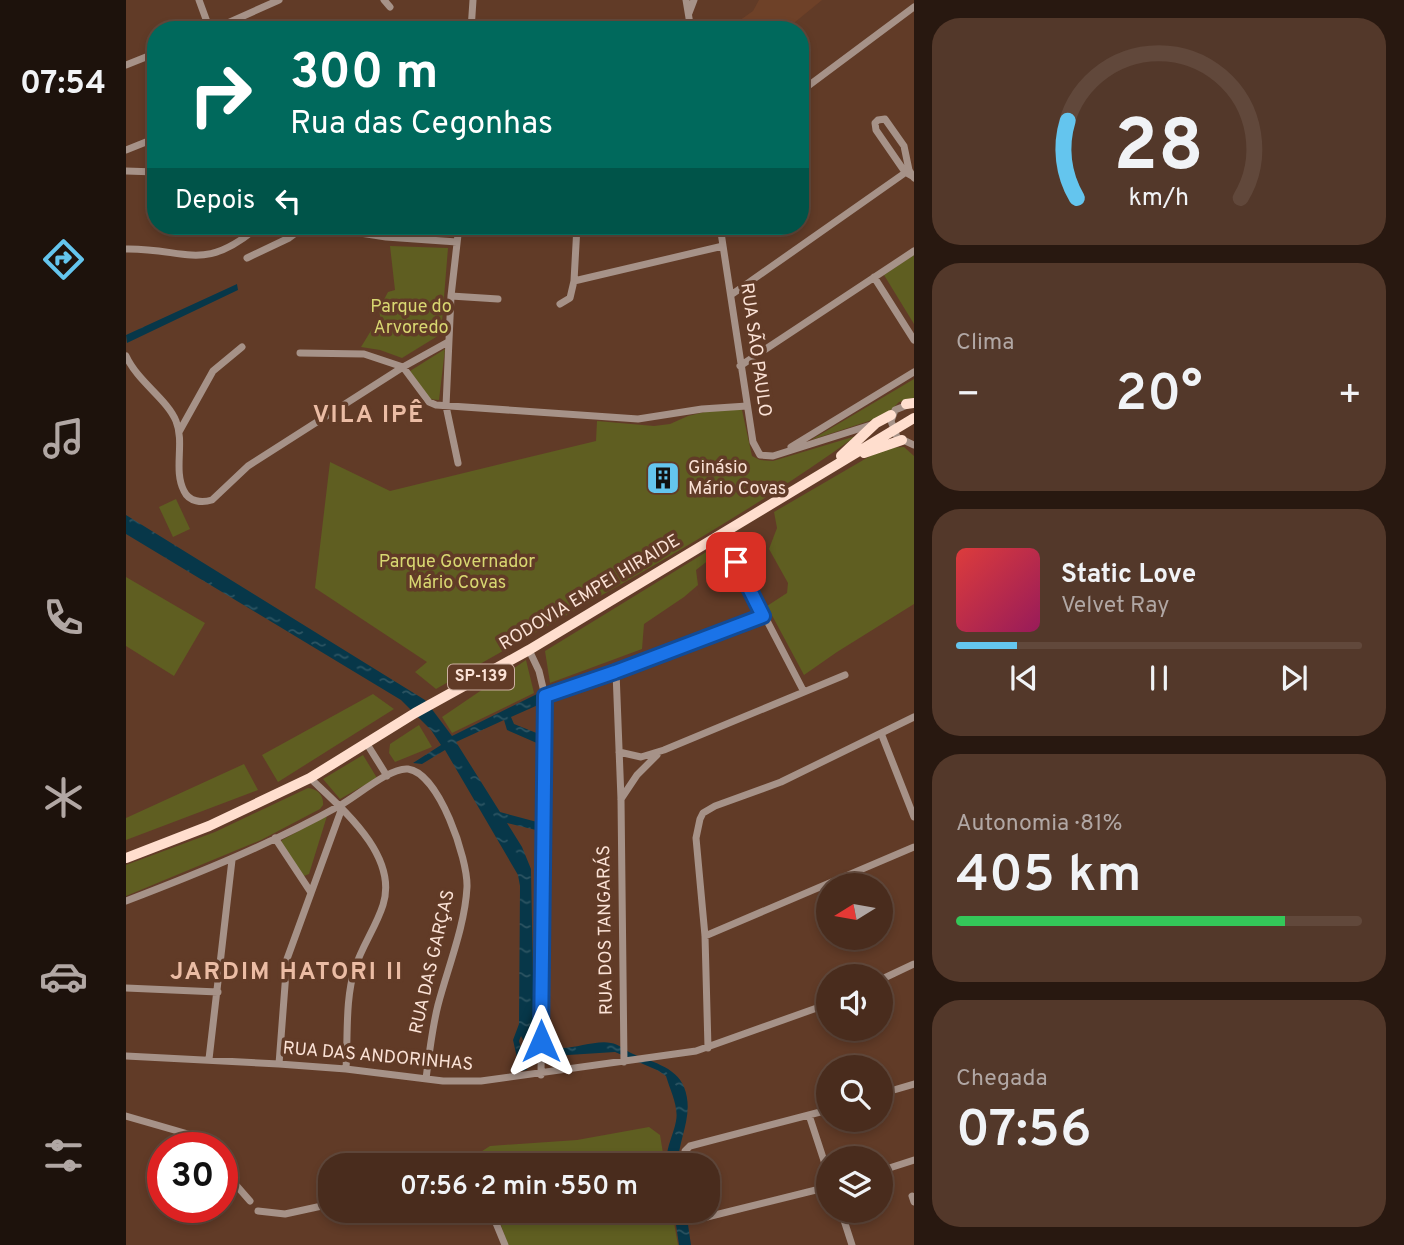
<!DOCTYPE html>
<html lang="pt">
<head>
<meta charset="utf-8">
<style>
  :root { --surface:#492c1d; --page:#53382a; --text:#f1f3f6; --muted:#b1a7a4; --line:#61483b; --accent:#64c5ee }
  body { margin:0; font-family:Overpass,sans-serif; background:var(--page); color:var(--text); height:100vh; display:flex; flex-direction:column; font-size:26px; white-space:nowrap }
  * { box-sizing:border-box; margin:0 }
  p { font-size:23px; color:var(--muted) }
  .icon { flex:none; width:38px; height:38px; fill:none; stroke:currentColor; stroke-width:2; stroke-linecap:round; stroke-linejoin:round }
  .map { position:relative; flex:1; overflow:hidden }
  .details { display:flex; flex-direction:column; gap:18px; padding:18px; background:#281810; width:490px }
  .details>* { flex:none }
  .guide { position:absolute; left:21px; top:21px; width:662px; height:214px; border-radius:28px; box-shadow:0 4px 10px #0003,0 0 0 2px var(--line); background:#00695c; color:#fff; overflow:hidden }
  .needle { width:46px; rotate:259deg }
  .buttons { position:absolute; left:690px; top:873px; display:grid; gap:14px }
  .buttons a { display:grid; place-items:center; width:77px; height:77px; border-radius:50%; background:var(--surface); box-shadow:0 4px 10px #0003,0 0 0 2px var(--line); font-size:35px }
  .speed { position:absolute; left:21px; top:1132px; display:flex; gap:14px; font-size:35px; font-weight:700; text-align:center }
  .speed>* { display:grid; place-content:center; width:91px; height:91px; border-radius:50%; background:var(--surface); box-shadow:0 4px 10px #0003,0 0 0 2px var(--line); line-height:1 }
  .speed .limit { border:10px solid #d22; background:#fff; color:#111 }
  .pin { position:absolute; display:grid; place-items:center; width:60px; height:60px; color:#fff; margin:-30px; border-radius:14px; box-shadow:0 4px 10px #0006 }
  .me { position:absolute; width:77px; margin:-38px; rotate:0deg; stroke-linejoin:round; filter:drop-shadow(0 0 5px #0008) }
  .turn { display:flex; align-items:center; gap:24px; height:147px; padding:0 28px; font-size:32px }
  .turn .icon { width:91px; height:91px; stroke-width:2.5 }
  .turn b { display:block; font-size:49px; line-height:60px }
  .then { display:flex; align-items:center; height:66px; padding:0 28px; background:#0003; gap:14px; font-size:26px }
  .big { font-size:52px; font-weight:600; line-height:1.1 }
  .details .tile { flex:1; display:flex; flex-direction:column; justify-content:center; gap:10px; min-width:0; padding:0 24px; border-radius:28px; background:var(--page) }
  .details .dial { align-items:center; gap:0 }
  .dial svg { height:182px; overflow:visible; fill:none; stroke:var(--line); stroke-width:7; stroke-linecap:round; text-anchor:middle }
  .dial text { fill:var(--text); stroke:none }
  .song { display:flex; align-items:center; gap:21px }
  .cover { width:84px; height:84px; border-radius:10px; background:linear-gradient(135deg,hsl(0 70% 55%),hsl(330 70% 35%)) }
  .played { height:7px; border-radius:4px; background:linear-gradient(90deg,var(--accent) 15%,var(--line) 15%) }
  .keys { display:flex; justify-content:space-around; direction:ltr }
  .heat { display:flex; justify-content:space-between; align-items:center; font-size:38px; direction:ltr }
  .charge { height:10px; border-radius:5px; background:linear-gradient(90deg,#34c759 81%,var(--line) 0) }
  .trip { position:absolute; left:192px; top:1153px; width:402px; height:70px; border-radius:28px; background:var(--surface); box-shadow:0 4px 10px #0003,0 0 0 2px var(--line); font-weight:600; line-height:70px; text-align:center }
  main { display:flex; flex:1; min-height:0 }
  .tab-bar { display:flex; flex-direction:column; width:126px; justify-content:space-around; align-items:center; background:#1d120c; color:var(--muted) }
  .tab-bar .icon { width:49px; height:49px }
  .tab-bar .active { color:var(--accent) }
  .tab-bar b { font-size:32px; color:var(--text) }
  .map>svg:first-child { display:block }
</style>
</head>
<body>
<main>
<nav class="tab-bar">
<b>07:54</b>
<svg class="icon active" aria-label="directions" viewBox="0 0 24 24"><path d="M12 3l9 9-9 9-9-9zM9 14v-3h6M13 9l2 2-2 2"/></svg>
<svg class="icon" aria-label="music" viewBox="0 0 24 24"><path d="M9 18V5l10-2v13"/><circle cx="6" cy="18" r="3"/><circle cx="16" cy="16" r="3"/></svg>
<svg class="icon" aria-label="phone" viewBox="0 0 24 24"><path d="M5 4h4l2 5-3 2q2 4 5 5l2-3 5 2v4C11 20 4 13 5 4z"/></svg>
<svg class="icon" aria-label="climate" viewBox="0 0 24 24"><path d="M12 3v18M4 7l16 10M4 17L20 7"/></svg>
<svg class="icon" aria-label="car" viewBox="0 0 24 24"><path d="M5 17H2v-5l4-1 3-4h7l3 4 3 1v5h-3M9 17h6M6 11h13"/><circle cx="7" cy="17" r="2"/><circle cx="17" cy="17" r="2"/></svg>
<svg class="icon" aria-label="filters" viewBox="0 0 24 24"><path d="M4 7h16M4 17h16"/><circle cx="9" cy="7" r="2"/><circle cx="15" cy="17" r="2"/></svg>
</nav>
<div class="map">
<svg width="788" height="1245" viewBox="0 0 788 1245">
  <defs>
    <pattern id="water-ripples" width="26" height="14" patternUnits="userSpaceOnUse" patternTransform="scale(1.75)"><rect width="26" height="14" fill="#073749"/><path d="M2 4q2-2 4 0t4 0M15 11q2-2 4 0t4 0" fill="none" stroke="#2c5462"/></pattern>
  </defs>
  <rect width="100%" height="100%" fill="#613b27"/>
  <path fill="#6e4128" d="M633,0H696L663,27L647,20L642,30H600L627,11Z"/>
  <path fill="#5f5e21" d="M264,246L322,248L315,334L276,358L254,350L235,347L254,316L253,309L262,292L269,290Z
    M788,255V324L758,275Z
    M319,349L313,400L302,399L284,371Z
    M788,379V398L773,402L763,412L749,419L685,440Z
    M607,410H616L626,456L634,460L647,461L730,436C599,531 451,608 310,689L289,672L301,662L189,588L204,462L264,491L470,441L471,421L528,426L544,424L562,416L583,411Z
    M778,447L788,456V604L711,652L678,675L641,606L661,593L662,583L643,549L651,528L648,512L739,459L760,448Z
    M50,499L64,529L47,537L33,507Z
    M590,546L593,552L570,570L572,585L558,597L518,624L516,649L424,683L419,651Z
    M0,577L79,623L48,676L0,646Z
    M400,660L408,693L326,733L316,717Z
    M247,694L268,709L152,782L136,755Z
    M293,725L306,747L269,762L263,753L264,744Z
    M237,755L251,778L214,799L197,779Z
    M118,764L132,790L0,840V818Z
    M182,788C191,789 198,795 197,805L194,809L135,840L0,896V865L89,832Z
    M201,816L183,874L178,876L155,843L156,840Z
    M523,1127L534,1135L539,1165L352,1166L350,1160L353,1153L364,1146L451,1140Z
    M370,1211H546L552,1245H382Z"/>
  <path fill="url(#water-ripples)" d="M111,284L112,290L1,343L0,335Z
    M0,515L299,700L326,736L411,694L412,705L385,717L388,724L413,734V744L381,730L378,720L330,742L374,812L411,822L410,830L381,823L396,847L405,869L408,1029C422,1065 460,1038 485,1043C492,1044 499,1050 505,1053C522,1061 550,1066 558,1087C569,1115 552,1138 552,1165H541C539,1148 547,1137 550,1121C553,1107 544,1090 540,1076L531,1070L489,1052L411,1057L403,1050L395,1036L393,1041L401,1070L394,1071L387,1040L393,1024L394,886L392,875L319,750L296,764L287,763L315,745L305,730L275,700L0,534Z
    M548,1211H560L565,1245H553Z"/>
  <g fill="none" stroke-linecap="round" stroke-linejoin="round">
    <path stroke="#a69288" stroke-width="7" d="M73,0L84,30
      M258,0L264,7
      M560,0L565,30
      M563,13L568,0
      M86,30L153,0
      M345,30L347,0
      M0,65L30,53
      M674,92L788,7
      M0,150L30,138
      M0,171L30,172
      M786,176L779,172L750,130L749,123L752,120L759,119L778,146L783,170L788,178
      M209,226L215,230L260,237L331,242
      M594,226L627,442L634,455L647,456L748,424
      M0,249C61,248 77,274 133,226
      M121,258L163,238L179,226
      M748,277L788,340
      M448,281L451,226
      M605,295L783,170
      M325,296L372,299
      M434,304L444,298L448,281L597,246
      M174,353L238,354L277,367
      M0,356C12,382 41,399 50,421C59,443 47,470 58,491C63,502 76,503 86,500L122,466L277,367L322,342
      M614,366L788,251
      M277,367L303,402L310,405L512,419L576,409L621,406
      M784,404L769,410L765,421L771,437L788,445
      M53,432L87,371L116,347
      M665,447L788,372
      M332,463L320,406L325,296L333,226
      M596,534L678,692
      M610,562L632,550
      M403,650L413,671L419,696L415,1075
      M490,672L495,799L498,1062
      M419,696L490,672L637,616
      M755,733L788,817
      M241,744L261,776
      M493,752L515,757L538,750L719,675
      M184,778C215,808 273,855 257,905C250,927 236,946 229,968C219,999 222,1036 220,1069
      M495,799L511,775L531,755
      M149,838L184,891
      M0,901C73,873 145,844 213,806C230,797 264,767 282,769C313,773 342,859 341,887C339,926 322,967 312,1005C306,1029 303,1054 300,1079
      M579,936L788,847
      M754,980L788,964
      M0,988L92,992
      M582,1048L579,936L570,838L574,819L577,813L589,806L655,782L788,717
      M0,1056L153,1064L220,1069L317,1081H355L570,1051L702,1004
      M83,1059L106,860
      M153,1064L161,959L216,808
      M754,1094L788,1084
      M683,1115L702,1173
      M0,1116L62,1134L78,1148
      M562,1166L559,1151L564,1146L702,1110
      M96,1169L124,1201
      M754,1171L788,1160
      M786,1196L788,1202
      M132,1211L159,1214L205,1204
      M365,1211L379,1245
      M574,1211L576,1217H581L702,1187
      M715,1211L726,1245"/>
    <path stroke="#ffdece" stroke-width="10" d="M780,404L788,403
      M738,453L776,440
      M715,456L750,423L765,415
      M0,858L83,826L184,778L289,713L403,650L788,418"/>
  </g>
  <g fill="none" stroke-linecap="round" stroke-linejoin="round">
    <g stroke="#114b97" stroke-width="18">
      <path id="route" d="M415,1041L419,696L489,672L637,616L610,562"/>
    </g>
    <use href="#route" stroke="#1a73e8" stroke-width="12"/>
  </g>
  <defs>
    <g id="building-square" transform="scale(1.75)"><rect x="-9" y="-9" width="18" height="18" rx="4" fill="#64c5ee" stroke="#613b27"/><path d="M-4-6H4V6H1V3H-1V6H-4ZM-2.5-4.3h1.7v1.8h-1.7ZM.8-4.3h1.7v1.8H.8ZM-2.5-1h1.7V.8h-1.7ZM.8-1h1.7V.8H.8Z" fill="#111"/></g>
  </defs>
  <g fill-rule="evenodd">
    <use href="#building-square" x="537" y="478"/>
  </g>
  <g text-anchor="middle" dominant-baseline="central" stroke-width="7" stroke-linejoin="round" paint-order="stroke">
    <rect fill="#613b27" stroke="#cdb0a2" stroke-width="2" x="322" y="664.5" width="66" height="25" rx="5"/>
    <g font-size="16" font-weight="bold" fill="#fbe2d6">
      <text x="355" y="677">SP-139</text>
    </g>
    <g font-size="18" fill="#d8d771" stroke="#613b27">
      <text x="285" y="307">Parque do<tspan x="285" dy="21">Arvoredo</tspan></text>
      <text x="331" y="562">Parque Governador<tspan x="331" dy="21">Mário Covas</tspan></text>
    </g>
    <g font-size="18" fill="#fbe2d6" stroke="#613b27">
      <text transform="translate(629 350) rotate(82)">RUA SÃO PAULO</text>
      <text transform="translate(464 593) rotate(-31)">RODOVIA EMPEI HIRAIDE</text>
      <text transform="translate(480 930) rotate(-91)">RUA DOS TANGARÁS</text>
      <text transform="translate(307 962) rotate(-77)">RUA DAS GARÇAS</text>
      <text transform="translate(252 1057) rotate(5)">RUA DAS ANDORINHAS</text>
    </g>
    <g font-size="18" fill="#fbe2d6" stroke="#613b27" text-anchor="start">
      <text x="562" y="468">Ginásio<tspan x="562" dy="21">Mário Covas</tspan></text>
    </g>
    <g font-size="24" font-weight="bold" letter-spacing="2" fill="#ebbca4" stroke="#613b27">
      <text x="243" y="416">VILA IPÊ</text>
      <text x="161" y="973">JARDIM HATORI II</text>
    </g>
  </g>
</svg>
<div class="buttons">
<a><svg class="needle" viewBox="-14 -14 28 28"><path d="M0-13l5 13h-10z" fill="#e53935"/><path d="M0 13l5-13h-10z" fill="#b1a7a4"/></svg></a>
<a><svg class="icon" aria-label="sound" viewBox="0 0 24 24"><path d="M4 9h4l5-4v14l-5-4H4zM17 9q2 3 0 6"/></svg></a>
<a><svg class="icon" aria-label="search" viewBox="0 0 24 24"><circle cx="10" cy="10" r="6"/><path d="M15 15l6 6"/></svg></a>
<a><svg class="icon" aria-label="layers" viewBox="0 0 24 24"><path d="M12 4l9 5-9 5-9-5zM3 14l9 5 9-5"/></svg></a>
</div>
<div class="speed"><div class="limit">30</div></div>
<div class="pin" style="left:610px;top:562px;background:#d93025"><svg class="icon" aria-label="arrive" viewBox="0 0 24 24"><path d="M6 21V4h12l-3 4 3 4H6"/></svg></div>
<svg class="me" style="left:415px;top:1041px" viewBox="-20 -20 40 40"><path d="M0-17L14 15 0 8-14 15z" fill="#1a73e8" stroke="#fff" stroke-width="4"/></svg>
<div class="trip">07:56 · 2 min · 550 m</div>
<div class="guide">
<div class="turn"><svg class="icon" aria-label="right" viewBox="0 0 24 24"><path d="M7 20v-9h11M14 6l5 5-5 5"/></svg><div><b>300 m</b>Rua das Cegonhas</div></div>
<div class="then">Depois<svg class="icon" aria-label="left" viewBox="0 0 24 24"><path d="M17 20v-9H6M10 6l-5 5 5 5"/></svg></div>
</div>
</div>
<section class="details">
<div class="tile dial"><svg viewBox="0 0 100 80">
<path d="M14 69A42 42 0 1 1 86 69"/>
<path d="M14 69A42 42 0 0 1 10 35" stroke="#64c5ee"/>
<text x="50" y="56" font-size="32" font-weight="700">28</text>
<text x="50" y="72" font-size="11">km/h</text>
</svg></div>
<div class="tile"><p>Clima</p>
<div class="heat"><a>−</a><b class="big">20°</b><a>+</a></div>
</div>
<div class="tile">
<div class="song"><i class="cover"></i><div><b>Static Love</b><p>Velvet Ray</p></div></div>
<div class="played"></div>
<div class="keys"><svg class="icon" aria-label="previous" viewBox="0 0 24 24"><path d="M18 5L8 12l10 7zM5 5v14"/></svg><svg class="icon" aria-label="pause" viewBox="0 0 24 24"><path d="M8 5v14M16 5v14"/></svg><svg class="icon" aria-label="next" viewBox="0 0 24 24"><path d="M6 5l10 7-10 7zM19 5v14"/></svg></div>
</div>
<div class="tile"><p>Autonomia · 81%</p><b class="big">405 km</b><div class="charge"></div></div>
<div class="tile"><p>Chegada</p><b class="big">07:56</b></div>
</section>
</main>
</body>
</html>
